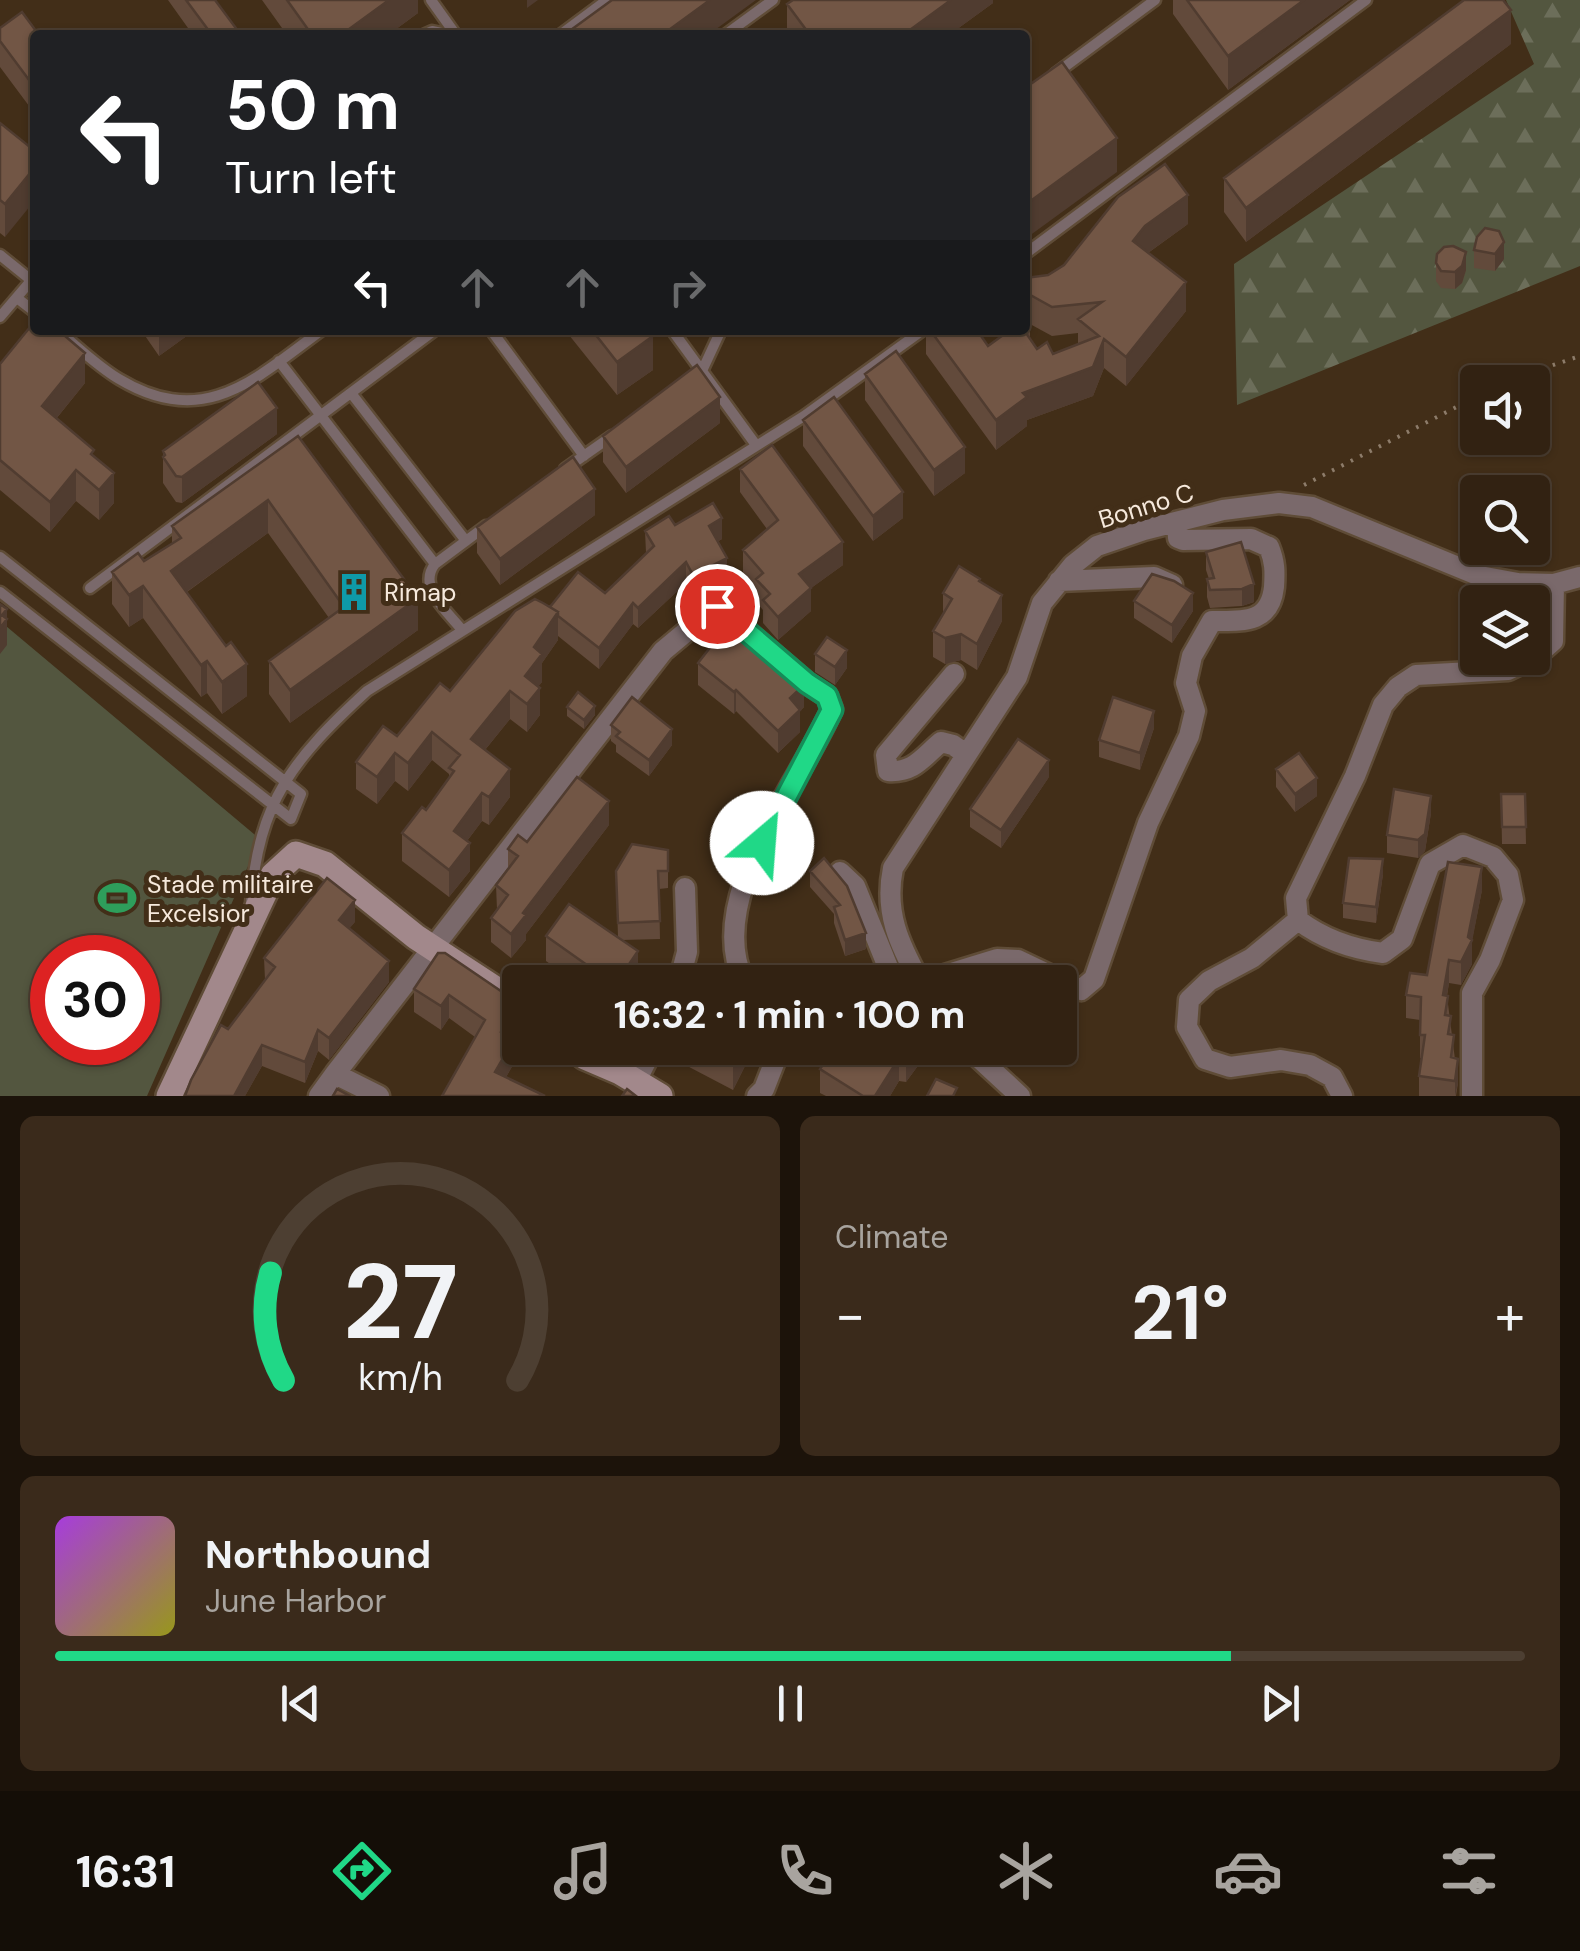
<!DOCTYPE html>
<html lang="en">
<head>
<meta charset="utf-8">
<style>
  :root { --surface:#322212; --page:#3a2a1b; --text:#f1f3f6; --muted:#a8a49f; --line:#4d3f32; --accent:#20d887 }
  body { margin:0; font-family:"DM Sans",sans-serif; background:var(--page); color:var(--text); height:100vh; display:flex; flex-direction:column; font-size:38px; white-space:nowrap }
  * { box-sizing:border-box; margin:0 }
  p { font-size:32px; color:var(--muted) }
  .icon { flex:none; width:55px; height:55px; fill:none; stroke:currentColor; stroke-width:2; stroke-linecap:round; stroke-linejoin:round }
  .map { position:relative; height:1096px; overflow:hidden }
  .side { display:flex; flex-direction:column; gap:20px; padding:20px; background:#1c130a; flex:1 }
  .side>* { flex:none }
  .hud { position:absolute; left:30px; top:30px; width:1000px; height:305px; border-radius:10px; box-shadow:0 2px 8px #0004,0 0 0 2px var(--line); background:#202124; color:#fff; overflow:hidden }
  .tools { position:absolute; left:1460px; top:365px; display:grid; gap:20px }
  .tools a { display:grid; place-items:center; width:90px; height:90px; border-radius:10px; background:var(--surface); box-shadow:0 2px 8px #0004,0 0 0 2px var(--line); font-size:50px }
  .speed { position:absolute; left:30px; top:935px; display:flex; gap:20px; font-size:50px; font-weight:700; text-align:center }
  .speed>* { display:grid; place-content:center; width:130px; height:130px; border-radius:50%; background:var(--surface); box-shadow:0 2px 8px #0004,0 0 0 2px var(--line); line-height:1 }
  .speed .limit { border:15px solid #d22; background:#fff; color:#111 }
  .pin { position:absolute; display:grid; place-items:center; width:85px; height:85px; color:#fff; margin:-42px; border:5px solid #fff; border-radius:50%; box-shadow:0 2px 10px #0007 }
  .me { position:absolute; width:110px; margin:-55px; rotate:27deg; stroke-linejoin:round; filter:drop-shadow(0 0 8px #0008) }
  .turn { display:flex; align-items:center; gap:35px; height:210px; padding:0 30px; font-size:45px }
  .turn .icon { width:130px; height:130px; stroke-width:2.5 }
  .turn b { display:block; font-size:70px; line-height:85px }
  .lanes { display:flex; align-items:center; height:95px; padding:0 30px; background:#0003; justify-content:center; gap:50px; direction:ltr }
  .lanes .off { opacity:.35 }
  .big { font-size:75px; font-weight:700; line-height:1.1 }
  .side .widget { flex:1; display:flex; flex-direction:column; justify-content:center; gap:15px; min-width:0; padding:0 35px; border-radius:15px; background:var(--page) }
  .side .dial { align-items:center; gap:0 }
  .dial svg { height:260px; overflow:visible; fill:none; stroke:var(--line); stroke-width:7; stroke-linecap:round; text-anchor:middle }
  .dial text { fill:var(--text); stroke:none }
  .song { display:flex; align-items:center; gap:30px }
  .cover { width:120px; height:120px; border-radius:15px; background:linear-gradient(135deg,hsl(280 70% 55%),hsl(60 70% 35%)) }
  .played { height:10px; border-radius:5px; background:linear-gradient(90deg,var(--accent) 80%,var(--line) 80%) }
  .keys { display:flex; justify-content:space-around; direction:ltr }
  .heat { display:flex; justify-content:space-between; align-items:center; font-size:55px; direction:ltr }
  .side .tiles { flex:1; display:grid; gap:20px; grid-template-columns:1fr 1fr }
  .widget:last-child { grid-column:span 2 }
  .trip { position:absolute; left:502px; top:965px; width:575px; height:100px; border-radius:10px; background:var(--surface); box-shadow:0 2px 8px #0004,0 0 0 2px var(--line); font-weight:700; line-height:100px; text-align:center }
  .dock { display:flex; height:160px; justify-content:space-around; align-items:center; background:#140e07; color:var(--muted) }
  .dock .icon { width:70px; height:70px }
  .dock .active { color:var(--accent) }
  .dock b { font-size:45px; color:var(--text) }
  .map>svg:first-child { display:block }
</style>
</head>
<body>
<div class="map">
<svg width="1580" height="1096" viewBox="0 0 1580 1096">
  <defs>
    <pattern id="forest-firs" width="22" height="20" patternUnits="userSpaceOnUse" patternTransform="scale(2.5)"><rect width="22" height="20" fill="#53563f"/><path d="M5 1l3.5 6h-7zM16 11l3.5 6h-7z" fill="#6c6e5a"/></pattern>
  </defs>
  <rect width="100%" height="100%" fill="#422e18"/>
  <path fill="#53563f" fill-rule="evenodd" d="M0,621L260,839L147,1096H0ZM52,958H138V1042H52Z"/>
  <path fill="url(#forest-firs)" d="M1506,0H1580V266L1237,405L1234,264L1534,64Z"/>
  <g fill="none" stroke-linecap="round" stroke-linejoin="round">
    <g stroke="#5f4c37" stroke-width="15">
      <path id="lane" d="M431,0L456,35
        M423,35L432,31L451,35
        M560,35L607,0
        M725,35L773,0
        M1055,74L1155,0
        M1025,254L1366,0
        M0,255L31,280
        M17,298L35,312
        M0,317L35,276
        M57,330C77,346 97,366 119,379C204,430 254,380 322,330
        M491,330L584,456
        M672,330L756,445
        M279,361L435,564
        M690,379L702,371L721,330
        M351,393L466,541
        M565,469L612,436
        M0,557L301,794L291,819L0,592
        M90,588L435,330
        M462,630C447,611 417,587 435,564L486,526
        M251,903C258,801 294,758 367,691L804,416L923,330"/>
    </g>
    <g stroke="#5f4c37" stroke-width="25">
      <path id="street" d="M1059,581L1154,577L1172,585
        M954,674L886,755L888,771C914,773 923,757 941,742L953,745L966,754
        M840,872L855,886L894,982
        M1298,920L1252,958L1209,981L1189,1000L1187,1027L1205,1059L1230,1067L1281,1060L1310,1065L1332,1077L1342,1096
        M662,982L664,979
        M679,982L687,952L685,888
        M920,982C899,944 884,912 893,868L1017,677L1042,603L1073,565L1097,546L1144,530L1223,510L1279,503L1312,507L1480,576L1518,583L1554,584L1580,577
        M922,982L997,959L1018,960L1081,990L1094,979L1148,823L1189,736L1195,711L1186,683L1192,656L1212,621C1243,621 1270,624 1274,587C1275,571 1275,562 1269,547L1251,539L1183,540L1178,538L1177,522
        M968,1048L1020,1096
        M620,1072L633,1048
        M335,1074L663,651L717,606L807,683L827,696L832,709C800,784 703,898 744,982
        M636,1081L653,1048
        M319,1096L335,1074L379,1096
        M757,1096L764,1089L780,1048
        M1472,1096V993L1490,960L1513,900L1508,875L1493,857L1463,845L1430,864L1402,939L1383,953C1352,949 1323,939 1298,920L1296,898L1355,776L1383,705L1398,687L1416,675L1508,670L1535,657L1553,641L1554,584"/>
    </g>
    <g stroke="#5f4c37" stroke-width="30">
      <path id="secondary" d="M573,1048L585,1057L620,1072L660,1096
        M169,1096L273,875L296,854L325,864L416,937L520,1005"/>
    </g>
    <path stroke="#8d7c6a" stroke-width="4" stroke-dasharray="2.5 8" stroke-linecap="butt" d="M1503,382L1580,356
      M1304,485L1478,396"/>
    <use href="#lane" stroke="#7a696b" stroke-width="10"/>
    <use href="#street" stroke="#7a696b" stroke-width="20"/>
    <use href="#secondary" stroke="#a2888b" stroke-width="25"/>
  </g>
  <path fill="#624a3b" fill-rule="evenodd" d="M168,0H215L241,35H193Z
    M262,0H418V13L388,35H287Z
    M993,0V3L949,35H787V4Z
    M1173,0H1350L1228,90L1173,14Z
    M0,28L35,35V114L0,67Z
    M1511,44L1246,242L1224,212V178Z
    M0,123L35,151L5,237L0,233Z
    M1188,224L1148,253L1186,311L1126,386L1104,368L1093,396L1027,420V426L996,450L926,354V330H977L988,346L1004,334L1002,330H1025V278L1048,275ZM1030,324L1052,336L1078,333V344L1053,354L1037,349L1030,338Z
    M1499,231L1504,259L1495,271L1474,268V250Z
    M1436,263L1466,270L1462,283L1455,289L1441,288L1436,281Z
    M141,330H195L159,356Z
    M565,330H649L653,370L617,395Z
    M0,364L85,383L56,419L94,456L114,503L99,520L76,501L50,532L0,490Z
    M865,374L965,473L934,496L865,400Z
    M803,420L903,518L873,541L803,446Z
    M720,423L626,493L603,462V436Z
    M277,434L182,503L176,502L163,483V451Z
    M298,436L418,630L290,723L269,694V661L329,618L268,533L187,592L247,696L222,714L207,693L201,697L143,618L129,627L112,604V572L144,561L172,543V526Z
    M740,469L843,565L811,588V611L778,640L763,623V610L756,602V588L743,573V550L767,529L740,492Z
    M595,515L500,585L477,553V527Z
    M675,525L722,539L717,542L727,579L693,596L686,583L638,628L633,624L599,669L558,636V640L542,663V682L538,686L540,715L527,732L510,719L485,750L510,797L489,825L482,821L467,841L470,871L449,897L402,861V833L426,810L449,778V774L432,760L408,791L395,781L377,804L356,789V762L397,736L550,607L605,593L646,553L645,531Z
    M1206,552L1254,602L1242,606L1210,608L1207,597V579H1209L1206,570Z
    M980,582L1002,621L977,670L961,660L945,664L933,657V631L943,615V593Z
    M1134,601L1193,611L1172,643L1134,618Z
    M755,642L804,707L800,711V732L778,753L736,711L734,714L698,685V663Z
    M815,654L847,668L835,685L815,672Z
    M567,707L595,715L584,729L567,716Z
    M611,725L672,745L649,776L616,752V745L611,741Z
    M1154,728L1140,770L1099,757V740Z
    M1276,769L1317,796L1295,812L1276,787Z
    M1049,777L1001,848L970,827V809Z
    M1501,794H1525L1526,844H1502Z
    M1431,813L1425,851L1418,858L1387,853V835Z
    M609,825L526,934V940L511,958L491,942V918L497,910L496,885L508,870V849L527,842Z
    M668,850V888L659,889L660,939L622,940L638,977L635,982H575L546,961V936L618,937L616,871Z
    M824,858L866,949L845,956L834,923V914L810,887V871Z
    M1383,874L1376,923L1343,918V903Z
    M1482,890L1472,940V964L1461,985L1449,983L1447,996L1458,1083L1456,1096H1419V1076L1421,1058H1420V1020L1406,1018V995L1427,975Z
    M355,922L349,928L389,982L329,1060L318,1051L305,1083L262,1066L245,1096H185L228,1029L265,980L264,958Z
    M438,953L520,1027L511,1040L513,1065L506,1077L442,1096L475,1037L449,1018L441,1030L414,1012V989Z
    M672,1048H749V1058L733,1090L672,1058Z
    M828,1048H920V1063L906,1082L899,1081L890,1096H826L820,1093V1069L828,1057Z"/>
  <path fill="#503c30" d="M389,0H418V13L388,35H341Z
    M527,0H538L527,8Z
    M710,0H756L708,35H662Z
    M951,0H993V3L949,35H903Z
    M1304,0H1350L1228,90V56Z
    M1511,10V44L1246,242V208Z
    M1117,138V172L1025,239V205Z
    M35,167V200L5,237V204Z
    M1188,195V224L1145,255L1133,241L1145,226Z
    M1504,242V259L1495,271V254Z
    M1466,252V270L1462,283L1455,289V272Z
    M1186,282V311L1126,386V357Z
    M159,330H195L159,356Z
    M653,336V370L617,395V362Z
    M1104,339V368L1093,396L1027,420V426L996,450V420L1023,393Z
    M85,353V383L42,436V406Z
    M720,397V423L626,493V467Z
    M277,408V434L182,503V477Z
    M965,447V473L934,496V470Z
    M76,470V501L50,532V502Z
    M114,473V503L99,520V490Z
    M595,489V515L500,585V559Z
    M903,492V518L873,541V516Z
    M268,500V533L171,603V571Z
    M722,518V539L709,546V526Z
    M843,542V565L799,597V574Z
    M727,558V579L693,596V575Z
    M686,562V583L638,628V608Z
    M1254,584V602L1242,606V589Z
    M143,586V618L129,627V595Z
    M811,588V611L778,640V617Z
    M1193,593V611L1172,643V625Z
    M1002,595V621L977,670V644Z
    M418,598V630L290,723V690Z
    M633,603V624L599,669V648Z
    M7,609V645L0,654V628L2,615Z
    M558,612V640L542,663V682L525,704V676L534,647Z
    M961,634V660L945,664V638Z
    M847,650V668L835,685V667Z
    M207,661V693L201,697V665Z
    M247,664V696L222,714V682Z
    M804,685V707L800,711V732L778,753V731L790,698Z
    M540,688V715L527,732V704Z
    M736,690V711L734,714V692Z
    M510,691V719L471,767V739Z
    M595,706V715L584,729V720Z
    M1154,711V728L1140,770V753Z
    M672,729V745L649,776V760Z
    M432,732V760L408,791V763Z
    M395,753V781L377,804V777Z
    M1049,760V777L1001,848V830Z
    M510,769V797L489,825V797Z
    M1317,778V796L1295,812V794Z
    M482,793V821L454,858V831Z
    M1431,796V813L1425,851L1418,858V840Z
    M609,801V825L526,934V940L511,958V934L523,913Z
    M470,843V871L449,897V870Z
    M1383,859V874L1376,923V907Z
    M1482,867V890L1472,942V940V964L1461,985V962L1468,937Z
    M355,900V922L339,941V920Z
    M866,933V949L845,956V940Z
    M638,951V977L635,982H617Z
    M1449,960V983L1443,1018V995Z
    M389,961V982L329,1060V1038Z
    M449,995V1018L441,1030V1006Z
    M520,1004V1027L501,1056V1032Z
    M318,1030V1051L305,1083V1062Z
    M513,1041V1065L495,1096V1072Z
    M262,1045V1066L245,1096H234Z
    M741,1048H749V1058L733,1090V1064Z
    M915,1048H920V1063L906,1082V1059Z
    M899,1058V1081L890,1096H875Z
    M1458,1059V1083L1455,1096V1081Z"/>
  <path fill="#725645" stroke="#503c30" stroke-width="2.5" d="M186,0H215L241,35H212Z
    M287,0H389L341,35H312Z
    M612,0H710L662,35H564Z
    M793,0H951L903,35H810L787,4Z
    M1187,0H1304L1228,56Z
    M1464,0H1503L1511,10L1246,208L1224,178Z
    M22,12L39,35H35V88L0,41V28Z
    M1062,62L1117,138L1025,205V88Z
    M0,123L35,151V167L5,204L0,200Z
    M1165,164L1188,195L1145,226L1133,241L1186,282L1126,357L1104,339L1093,367L1023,393L1027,397L996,420L930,330H977L988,346L1010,330H1024L1037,349L1047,342L1053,354L1099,336L1078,319L1102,302L1052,307L1025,292V278L1048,275L1064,265L1118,197Z
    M1485,228L1499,231L1504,242L1495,254L1474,250L1477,237Z
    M1453,246L1466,252L1462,266L1455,272L1441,271L1436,263L1437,254L1444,247Z
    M35,321V330H58L85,353L42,406L94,450L91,454L114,473L99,490L76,470L50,502L0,460V364Z
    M592,330H649L653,336L617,362Z
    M896,351L965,447L934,470L865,374Z
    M697,365L720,397L626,467L603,436Z
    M258,382L277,408L182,477L176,476L163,457L165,455L163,451Z
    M834,397L903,492L873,516L803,420Z
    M298,436L418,598L290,690L269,661L344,607L268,500L171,571L226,646L231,642L247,664L222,682L207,661L201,665L143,586L129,595L112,572L138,553L144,561L181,538L172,526Z
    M772,445L843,542L799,574L811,588L778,617L763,600L770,594L756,579L763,573L743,550L778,520L740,469Z
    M573,457L595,489L500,559L477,527Z
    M713,503L722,518L709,526L727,558L693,575L686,562L638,608L633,603L599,648L558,616V612L550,607L578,572L605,593L654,546L645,531L669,516L675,525Z
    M1241,542L1254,584L1242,589L1210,590L1207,579L1214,578L1206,552Z
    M959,566L980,579L979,581L1002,595L977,644L961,634L945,638L933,631L952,599L943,593Z
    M1152,574L1174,581L1193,593L1172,625L1134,601Z
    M535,599L543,603L558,612L534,647L542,654L525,676L540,688L527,704L510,691L471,739L510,769L489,797L482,793L454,831L470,843L449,870L402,833L422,807L426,810L454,771L449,768L460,755L432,732L408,763L395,753L377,777L356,762L383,726L397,736L440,683L450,691L515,611Z
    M0,604L7,609L2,615L7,619L0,628Z
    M734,617L755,635L753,639L781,668L784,665L804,685L790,698L800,710L778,731L736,690L734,692L698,663Z
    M827,637L847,650L835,667L815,654Z
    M578,692L595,706L584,720L567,707Z
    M632,697L672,729L649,760L616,736L620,732L611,725Z
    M1113,697L1154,711L1140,753L1099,740Z
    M1018,739L1049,760L1001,830L970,809Z
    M1299,753L1317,778L1295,794L1276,769Z
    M577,777L609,801L523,913L526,915L511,934L491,918L508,895L496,885L518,856L508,849L518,835L527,842Z
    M1394,789L1431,796L1425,834L1418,840L1387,835Z
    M1501,794H1525L1526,827H1502Z
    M632,844L668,850V871H658L660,921L618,923L616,871Z
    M824,858L847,886L866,933L845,940L834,907L840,905L810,871Z
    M1349,858L1383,859L1376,907L1343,903Z
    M1448,862L1482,867L1468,937L1472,940L1461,962L1449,960L1443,995L1448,996L1445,1015L1451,1016L1448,1034L1454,1035L1451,1057L1458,1059L1455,1081L1419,1076L1425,1035H1420L1421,997L1406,995L1410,973L1427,975Z
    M327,878L355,900L339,920L389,961L329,1038L318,1030L305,1062L262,1045L234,1096H185L191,1080L221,1025L228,1029L275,967L264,958Z
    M569,904L638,951L617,982H611L546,936Z
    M438,953H445L520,1004L501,1032L513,1041L495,1072L545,1096H442L485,1020L449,995L441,1006L414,989Z
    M702,1048H741L733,1064Z
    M834,1048H915L906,1059L899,1058L875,1096H863L820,1069Z
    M936,1079L957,1088L953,1096H927Z
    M337,1089L350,1096H333Z
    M627,1089L636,1096H622Z"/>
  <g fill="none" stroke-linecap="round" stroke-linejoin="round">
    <g stroke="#158c58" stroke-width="25">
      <path id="route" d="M717,606L807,683L827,696L832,710L762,843"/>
    </g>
    <use href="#route" stroke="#20d887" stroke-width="18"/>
  </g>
  <defs>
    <g id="building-bare" transform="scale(3)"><path d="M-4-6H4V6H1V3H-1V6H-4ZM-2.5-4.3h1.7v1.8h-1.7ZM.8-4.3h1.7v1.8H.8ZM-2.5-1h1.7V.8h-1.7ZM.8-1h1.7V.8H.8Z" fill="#0f9aa8" stroke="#422e18" stroke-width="2.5" paint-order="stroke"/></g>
    <g id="stadium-bare" transform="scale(3)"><path d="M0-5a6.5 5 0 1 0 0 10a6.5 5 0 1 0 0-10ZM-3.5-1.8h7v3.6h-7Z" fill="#2e9e5b" stroke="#422e18" stroke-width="2.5" paint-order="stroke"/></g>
  </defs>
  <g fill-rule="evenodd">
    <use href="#building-bare" x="354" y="592"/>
    <use href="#stadium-bare" x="117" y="898"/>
  </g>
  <g text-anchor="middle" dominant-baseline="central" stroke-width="10" stroke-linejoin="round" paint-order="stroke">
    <g font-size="25" fill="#f6e9dc" stroke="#422e18">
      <text transform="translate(1146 506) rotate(-17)">Bonno C</text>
    </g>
    <g font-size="25" fill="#f6e9dc" stroke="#422e18" text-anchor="start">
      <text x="384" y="592">Rimap</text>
      <text x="147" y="884">Stade militaire<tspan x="147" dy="29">Excelsior</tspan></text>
    </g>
  </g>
</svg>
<div class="tools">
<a><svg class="icon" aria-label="sound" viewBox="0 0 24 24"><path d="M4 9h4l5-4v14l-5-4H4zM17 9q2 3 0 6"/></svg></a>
<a><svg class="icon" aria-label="search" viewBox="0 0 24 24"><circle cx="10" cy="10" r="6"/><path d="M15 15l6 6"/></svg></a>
<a><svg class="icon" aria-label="layers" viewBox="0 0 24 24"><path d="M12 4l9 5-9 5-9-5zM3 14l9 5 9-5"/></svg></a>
</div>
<div class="speed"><div class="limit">30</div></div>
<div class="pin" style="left:717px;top:606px;background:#d93025"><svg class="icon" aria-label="arrive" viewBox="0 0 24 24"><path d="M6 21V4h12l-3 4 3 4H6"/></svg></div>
<svg class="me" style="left:762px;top:843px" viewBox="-20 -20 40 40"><circle r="19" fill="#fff"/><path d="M0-13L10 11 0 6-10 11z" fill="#20d887"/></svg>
<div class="trip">16:32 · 1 min · 100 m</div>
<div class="hud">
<div class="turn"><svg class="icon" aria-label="left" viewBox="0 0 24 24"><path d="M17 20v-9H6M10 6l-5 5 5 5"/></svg><div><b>50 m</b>Turn left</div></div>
<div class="lanes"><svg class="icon" aria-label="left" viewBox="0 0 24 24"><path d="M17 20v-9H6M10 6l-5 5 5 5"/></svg><svg class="icon off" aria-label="ahead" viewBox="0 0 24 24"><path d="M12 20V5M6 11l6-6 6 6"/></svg><svg class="icon off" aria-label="ahead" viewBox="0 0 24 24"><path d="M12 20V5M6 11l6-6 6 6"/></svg><svg class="icon off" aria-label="right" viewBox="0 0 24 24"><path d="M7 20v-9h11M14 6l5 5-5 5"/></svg></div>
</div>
</div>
<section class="side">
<div class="tiles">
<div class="widget dial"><svg viewBox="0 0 100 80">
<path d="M14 69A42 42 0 1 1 86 69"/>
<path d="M14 69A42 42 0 0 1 10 36" stroke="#20d887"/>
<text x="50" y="56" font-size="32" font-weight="700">27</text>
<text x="50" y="72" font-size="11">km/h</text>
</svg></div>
<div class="widget"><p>Climate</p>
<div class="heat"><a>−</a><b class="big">21°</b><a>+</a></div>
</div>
<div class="widget">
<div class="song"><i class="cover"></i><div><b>Northbound</b><p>June Harbor</p></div></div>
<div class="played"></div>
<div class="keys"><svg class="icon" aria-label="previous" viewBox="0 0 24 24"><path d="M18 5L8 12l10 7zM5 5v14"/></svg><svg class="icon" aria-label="pause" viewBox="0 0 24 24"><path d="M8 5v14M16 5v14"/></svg><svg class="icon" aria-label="next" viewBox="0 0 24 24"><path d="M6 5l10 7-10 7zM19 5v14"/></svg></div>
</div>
</div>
</section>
<nav class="dock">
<b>16:31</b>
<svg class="icon active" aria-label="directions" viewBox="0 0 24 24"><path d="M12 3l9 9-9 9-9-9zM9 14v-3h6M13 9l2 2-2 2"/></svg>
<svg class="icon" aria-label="music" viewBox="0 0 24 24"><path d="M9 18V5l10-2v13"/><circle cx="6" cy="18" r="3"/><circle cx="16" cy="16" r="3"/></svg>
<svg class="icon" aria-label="phone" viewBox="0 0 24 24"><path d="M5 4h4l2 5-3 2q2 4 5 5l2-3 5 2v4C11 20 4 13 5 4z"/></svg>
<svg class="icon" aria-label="climate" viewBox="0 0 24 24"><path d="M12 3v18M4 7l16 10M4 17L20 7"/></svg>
<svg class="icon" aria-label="car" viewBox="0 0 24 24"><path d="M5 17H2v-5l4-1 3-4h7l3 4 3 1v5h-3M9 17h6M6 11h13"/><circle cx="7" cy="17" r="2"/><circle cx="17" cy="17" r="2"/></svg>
<svg class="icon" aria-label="filters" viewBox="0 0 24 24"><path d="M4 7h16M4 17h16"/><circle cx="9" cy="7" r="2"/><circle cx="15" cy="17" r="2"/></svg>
</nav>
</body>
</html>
